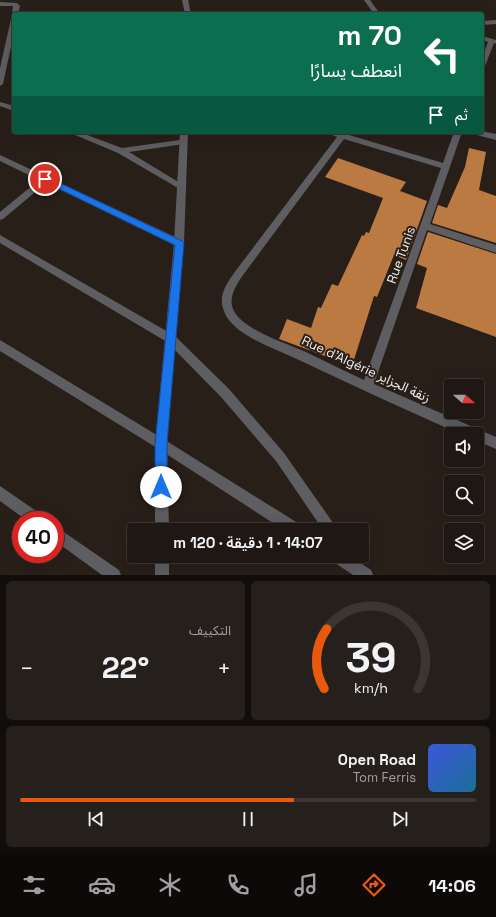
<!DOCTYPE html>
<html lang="ar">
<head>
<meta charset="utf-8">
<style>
  :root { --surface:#1e1713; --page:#26201c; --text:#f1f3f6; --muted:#a19fa0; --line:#3c3633; --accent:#ea580c }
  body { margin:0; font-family:"Space Grotesk","Noto Sans Arabic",sans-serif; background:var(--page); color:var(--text); direction:rtl; height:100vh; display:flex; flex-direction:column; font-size:15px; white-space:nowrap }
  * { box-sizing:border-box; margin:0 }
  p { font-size:13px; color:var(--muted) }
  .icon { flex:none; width:22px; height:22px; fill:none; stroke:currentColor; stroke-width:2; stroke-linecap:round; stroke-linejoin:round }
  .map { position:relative; height:575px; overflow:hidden; direction:ltr }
  .sheet { display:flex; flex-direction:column; gap:6px; padding:6px; background:#100d0a; flex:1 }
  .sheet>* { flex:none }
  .guide { position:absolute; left:12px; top:12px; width:472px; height:122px; border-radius:4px; box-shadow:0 4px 16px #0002,0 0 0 1px var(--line); direction:rtl; background:#0b6e4f; color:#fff; overflow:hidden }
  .needle { width:26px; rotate:111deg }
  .controls { position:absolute; left:444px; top:379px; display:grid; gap:8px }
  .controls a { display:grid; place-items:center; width:40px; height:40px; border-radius:4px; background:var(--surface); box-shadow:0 4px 16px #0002,0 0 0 1px var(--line); font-size:20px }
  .speed { position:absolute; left:12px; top:511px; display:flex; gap:8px; font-size:20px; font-weight:700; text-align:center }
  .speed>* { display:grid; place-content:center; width:52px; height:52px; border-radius:50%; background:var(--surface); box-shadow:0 4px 16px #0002,0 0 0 1px var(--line); line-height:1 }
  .speed .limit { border:6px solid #d22; background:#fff; color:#111 }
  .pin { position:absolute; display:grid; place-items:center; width:34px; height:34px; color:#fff; margin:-17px; border:2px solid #fff; border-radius:50%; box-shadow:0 1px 4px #0007 }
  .me { position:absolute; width:44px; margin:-22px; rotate:0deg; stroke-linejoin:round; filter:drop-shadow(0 0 3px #0008) }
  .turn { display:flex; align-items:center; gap:14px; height:84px; padding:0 16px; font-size:18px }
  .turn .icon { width:52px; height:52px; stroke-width:2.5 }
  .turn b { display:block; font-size:28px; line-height:34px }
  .then { display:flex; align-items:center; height:38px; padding:0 16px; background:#0003; gap:8px; font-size:15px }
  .big { font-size:30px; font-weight:600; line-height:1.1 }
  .sheet .tile { flex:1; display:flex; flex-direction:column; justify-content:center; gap:6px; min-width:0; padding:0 14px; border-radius:6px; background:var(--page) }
  .sheet .dial { align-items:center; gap:0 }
  .dial svg { height:104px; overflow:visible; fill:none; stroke:var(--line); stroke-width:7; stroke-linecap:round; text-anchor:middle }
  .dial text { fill:var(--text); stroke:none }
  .song { display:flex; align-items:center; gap:12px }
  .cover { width:48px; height:48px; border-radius:6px; background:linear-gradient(135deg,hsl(230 70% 55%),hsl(200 70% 35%)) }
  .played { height:4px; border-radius:2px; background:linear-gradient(90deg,var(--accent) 60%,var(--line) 60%) }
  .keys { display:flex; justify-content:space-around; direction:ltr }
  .heat { display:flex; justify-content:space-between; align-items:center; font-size:22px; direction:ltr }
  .sheet .tiles { flex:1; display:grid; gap:6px; grid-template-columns:1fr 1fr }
  .tile:last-child { grid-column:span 2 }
  .trip { position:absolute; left:127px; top:523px; width:242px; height:40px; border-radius:4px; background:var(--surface); box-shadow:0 4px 16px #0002,0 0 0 1px var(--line); font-weight:600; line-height:40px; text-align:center; direction:rtl }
  .tab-bar { display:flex; height:64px; justify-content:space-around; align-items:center; background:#0c0908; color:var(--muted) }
  .tab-bar .icon { width:28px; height:28px }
  .tab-bar .current { color:var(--accent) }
  .tab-bar b { font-size:18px; color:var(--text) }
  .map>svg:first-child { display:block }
</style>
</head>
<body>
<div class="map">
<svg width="496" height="575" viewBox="0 0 496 575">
  <rect width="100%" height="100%" fill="#281f19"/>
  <path fill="#bc7a43" d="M469,148L486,152L479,190L496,196V243L432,223L438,205L447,208L465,167Z
    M338,158L406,182L400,191L427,201L406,260L394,255L377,297L374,296L352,366L279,339L287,319L311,328L318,307L321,308L332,284L338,286L362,235L364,236L366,232L369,233L383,198L325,177Z
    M428,232L496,254V337L416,308L427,268L417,264Z"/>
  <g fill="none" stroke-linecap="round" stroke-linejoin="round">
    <path fill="#5e5d62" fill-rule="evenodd" d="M364,0H370L380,14H374Z
      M0,2L17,3L20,6L18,14H14V16L12,14L13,6H0Z
      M14,17V33L3,84L0,86V68L11,19Z
      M496,20V24L482,25V21Z
      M482,36L496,40V44L494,43L485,66L482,68V58L488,42L482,40Z
      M0,102L14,106V111L0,106Z
      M482,131L496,134V140L473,134L472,132Z
      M68,132H79L122,148L187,139V143L184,144L129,152L185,186L184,188H178L118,153Z
      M326,132H339L443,163L454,132H462L430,224L496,245V253L427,230L374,384L496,437V449L477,441V434H460C406,410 352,385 299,360C279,351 257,343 239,330C232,324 225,317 223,308C218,294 229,280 237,269L337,137ZM344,139L441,168L364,380C344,371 325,361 306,352C286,343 242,330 233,309C228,297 237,284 243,275Z
      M0,155L182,240L184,243L182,246H176L46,183L3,219L0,220V212L39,180L0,161Z
      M0,235L175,336L229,389L284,453L338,530H323L276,461L221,397L167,342L0,243Z
      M0,340L165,440L301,525L303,530H284L157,448L0,351Z
      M0,486L42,515L44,520H26L0,501Z
      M55,526L119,570L121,575H102L55,541Z
      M330,556H350L371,570L373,575H353L332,561Z"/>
    <path fill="#5e5d62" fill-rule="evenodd" d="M182,0H188L191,14H185Z
      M180,132H188L184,243L167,444L169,530H155V444L174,243Z
      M155,556H169V575H155Z"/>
  </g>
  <path fill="#1a73e8" stroke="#114b97" d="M45,176L182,241L184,243L167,444V487L165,491L161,493L157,491L155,487V444L175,245L43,181V177Z"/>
  <g text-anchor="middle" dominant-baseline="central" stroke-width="4" stroke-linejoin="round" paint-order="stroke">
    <g font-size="13" fill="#f5efea" stroke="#281f19">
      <text transform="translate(401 255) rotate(-70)">Rue Tunis</text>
      <text transform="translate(366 369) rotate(25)">Rue d'Algérie زنقة الجزاير</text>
    </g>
  </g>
</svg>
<div class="controls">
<a><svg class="needle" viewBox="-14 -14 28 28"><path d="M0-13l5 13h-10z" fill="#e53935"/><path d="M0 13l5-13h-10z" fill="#a19fa0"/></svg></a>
<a><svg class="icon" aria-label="sound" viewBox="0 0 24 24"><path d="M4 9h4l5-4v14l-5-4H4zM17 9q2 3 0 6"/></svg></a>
<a><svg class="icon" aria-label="search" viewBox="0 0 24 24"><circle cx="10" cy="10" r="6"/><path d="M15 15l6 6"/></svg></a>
<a><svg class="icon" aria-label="layers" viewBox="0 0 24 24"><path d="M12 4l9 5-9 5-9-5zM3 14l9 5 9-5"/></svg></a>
</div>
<div class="speed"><div class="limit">40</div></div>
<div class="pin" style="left:45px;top:179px;background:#d93025"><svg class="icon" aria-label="arrive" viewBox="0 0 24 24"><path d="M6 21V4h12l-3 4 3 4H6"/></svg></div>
<svg class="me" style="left:161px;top:487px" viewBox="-20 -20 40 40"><circle r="19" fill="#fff"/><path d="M0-13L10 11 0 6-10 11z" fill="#1a73e8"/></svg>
<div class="trip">14:07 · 1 دقيقة · 120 m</div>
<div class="guide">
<div class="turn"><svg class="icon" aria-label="left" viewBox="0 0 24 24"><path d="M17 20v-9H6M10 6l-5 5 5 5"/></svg><div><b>70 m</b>انعطف يسارًا</div></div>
<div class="then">ثم<svg class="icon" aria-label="arrive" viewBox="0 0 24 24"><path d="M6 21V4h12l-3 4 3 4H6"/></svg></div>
</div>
</div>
<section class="sheet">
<div class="tiles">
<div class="tile dial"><svg viewBox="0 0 100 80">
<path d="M14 69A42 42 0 1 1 86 69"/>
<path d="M14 69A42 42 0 0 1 16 23" stroke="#ea580c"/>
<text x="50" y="56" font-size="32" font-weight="700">39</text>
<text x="50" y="72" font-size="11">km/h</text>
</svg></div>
<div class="tile"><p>التكييف</p>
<div class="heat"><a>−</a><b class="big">22°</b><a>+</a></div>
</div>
<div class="tile">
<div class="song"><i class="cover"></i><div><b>Open Road</b><p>Tom Ferris</p></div></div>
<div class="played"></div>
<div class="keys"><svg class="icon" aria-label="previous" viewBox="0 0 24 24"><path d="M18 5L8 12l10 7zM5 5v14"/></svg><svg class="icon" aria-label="pause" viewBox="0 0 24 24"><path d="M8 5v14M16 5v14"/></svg><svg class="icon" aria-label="next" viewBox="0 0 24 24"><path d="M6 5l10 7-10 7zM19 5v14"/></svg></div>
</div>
</div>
</section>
<nav class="tab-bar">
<b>14:06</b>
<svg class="icon current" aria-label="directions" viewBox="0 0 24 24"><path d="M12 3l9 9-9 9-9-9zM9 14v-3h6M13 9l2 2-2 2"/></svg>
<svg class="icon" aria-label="music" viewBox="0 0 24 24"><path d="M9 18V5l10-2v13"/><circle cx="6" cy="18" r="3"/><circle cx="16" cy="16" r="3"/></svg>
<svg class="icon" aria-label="phone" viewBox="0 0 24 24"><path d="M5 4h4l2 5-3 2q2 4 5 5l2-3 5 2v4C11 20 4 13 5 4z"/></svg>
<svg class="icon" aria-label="climate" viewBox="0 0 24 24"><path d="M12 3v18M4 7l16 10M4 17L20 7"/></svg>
<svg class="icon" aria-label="car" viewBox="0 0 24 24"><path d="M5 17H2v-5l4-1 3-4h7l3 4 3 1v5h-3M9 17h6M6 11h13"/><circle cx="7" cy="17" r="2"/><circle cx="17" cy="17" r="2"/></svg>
<svg class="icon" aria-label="filters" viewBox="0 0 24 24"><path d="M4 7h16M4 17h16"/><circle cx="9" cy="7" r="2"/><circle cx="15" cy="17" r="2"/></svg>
</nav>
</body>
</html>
